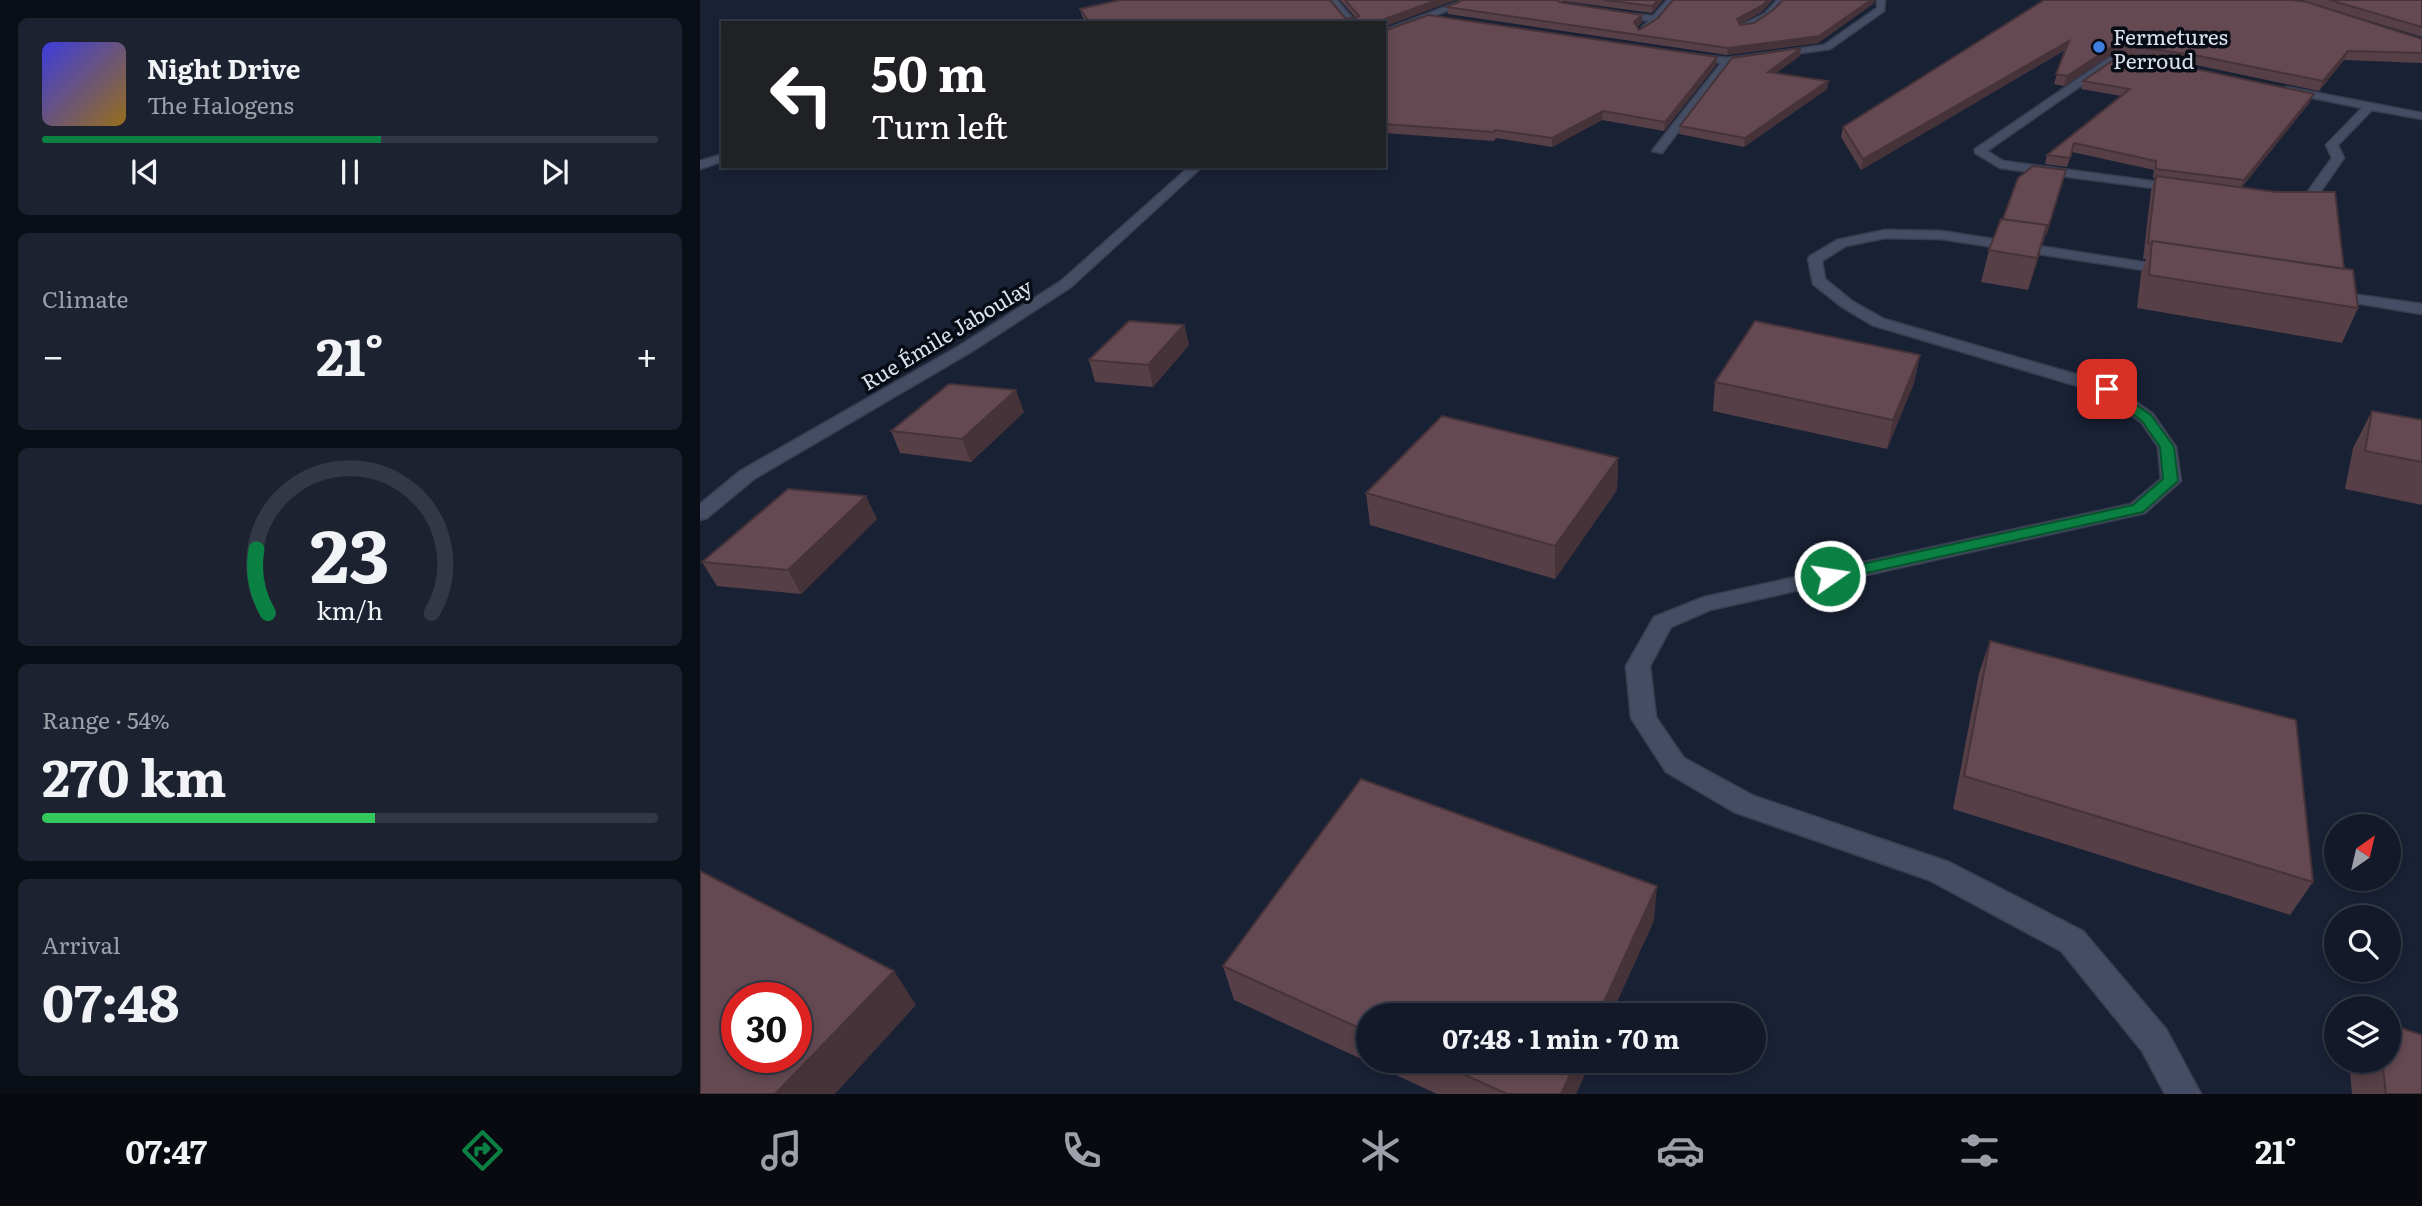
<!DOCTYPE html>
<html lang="en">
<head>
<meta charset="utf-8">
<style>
  :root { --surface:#131928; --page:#1c2230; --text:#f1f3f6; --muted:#9da0a8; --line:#323845; --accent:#0b8043 }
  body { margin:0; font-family:Literata,serif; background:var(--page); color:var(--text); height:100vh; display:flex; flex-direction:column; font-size:26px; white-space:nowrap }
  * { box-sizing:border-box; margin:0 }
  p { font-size:23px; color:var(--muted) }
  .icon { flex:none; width:38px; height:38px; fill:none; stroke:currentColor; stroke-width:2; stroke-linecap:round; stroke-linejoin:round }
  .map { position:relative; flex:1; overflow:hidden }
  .details { display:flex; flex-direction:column; gap:18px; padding:18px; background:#0a0e16; width:700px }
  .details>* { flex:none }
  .top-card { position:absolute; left:21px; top:21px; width:665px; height:147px; border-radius:0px; box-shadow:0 4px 10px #0003,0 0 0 2px var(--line); background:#202124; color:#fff; overflow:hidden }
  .needle { width:46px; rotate:34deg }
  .controls { position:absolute; left:1624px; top:814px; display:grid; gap:14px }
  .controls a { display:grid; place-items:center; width:77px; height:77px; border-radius:50%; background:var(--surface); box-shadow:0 4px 10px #0003,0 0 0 2px var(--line); font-size:35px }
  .speed { position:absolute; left:21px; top:982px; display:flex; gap:14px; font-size:35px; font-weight:700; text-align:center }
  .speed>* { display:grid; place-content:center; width:91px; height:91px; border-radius:50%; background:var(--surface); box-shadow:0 4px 10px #0003,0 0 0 2px var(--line); line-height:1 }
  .speed .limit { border:10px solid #d22; background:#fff; color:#111 }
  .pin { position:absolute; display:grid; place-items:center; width:60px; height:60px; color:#fff; margin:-30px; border-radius:14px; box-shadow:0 4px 10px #0006 }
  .me { position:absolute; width:77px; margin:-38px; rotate:77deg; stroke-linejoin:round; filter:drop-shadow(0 0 5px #0008) }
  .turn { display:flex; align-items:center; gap:24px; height:147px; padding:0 35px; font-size:32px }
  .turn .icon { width:91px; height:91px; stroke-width:2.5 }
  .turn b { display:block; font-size:49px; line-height:60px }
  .big { font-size:52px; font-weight:700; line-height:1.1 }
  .details .card { flex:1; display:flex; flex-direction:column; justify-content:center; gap:10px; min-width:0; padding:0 24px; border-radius:10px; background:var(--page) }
  .details .dial { align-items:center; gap:0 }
  .dial svg { height:182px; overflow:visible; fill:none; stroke:var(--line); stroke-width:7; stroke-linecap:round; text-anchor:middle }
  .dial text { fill:var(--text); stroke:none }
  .song { display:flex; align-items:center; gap:21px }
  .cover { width:84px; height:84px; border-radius:10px; background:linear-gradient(135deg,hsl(240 70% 55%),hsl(40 70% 35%)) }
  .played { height:7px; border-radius:4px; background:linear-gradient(90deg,var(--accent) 55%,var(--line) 55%) }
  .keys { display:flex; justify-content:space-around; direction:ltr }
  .heat { display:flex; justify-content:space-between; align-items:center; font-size:38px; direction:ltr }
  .charge { height:10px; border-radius:5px; background:linear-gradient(90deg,#34c759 54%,var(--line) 0) }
  .trip { position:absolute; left:656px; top:1003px; width:410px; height:70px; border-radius:35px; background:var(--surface); box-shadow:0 4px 10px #0003,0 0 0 2px var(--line); font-weight:700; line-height:70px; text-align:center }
  .dock { display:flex; height:112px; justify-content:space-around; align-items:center; background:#080a10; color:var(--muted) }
  .dock .icon { width:49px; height:49px }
  .dock .on { color:var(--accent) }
  .dock b { font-size:32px; color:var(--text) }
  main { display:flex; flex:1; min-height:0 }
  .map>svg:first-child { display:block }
</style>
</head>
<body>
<main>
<section class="details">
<div class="card">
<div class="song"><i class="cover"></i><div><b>Night Drive</b><p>The Halogens</p></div></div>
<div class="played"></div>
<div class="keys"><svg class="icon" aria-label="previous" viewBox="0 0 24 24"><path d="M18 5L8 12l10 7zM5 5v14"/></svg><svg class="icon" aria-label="pause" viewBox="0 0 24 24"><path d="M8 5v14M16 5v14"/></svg><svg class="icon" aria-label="next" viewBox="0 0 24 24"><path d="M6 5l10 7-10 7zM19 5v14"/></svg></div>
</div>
<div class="card"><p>Climate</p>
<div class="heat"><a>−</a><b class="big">21°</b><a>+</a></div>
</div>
<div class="card dial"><svg viewBox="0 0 100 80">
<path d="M14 69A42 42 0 1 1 86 69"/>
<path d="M14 69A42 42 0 0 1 9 41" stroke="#0b8043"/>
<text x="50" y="56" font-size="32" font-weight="700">23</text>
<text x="50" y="72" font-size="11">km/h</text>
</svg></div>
<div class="card"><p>Range · 54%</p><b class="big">270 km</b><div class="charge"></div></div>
<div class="card"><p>Arrival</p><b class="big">07:48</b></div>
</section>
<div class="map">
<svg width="1722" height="1094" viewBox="0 0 1722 1094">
  <rect width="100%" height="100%" fill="#192135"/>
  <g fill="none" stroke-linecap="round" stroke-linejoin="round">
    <g stroke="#383e4f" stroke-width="3">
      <path id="minor" d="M629,0H637L657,23H648Z
        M763,0H774L684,36V30Z
        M967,0H975L949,29L942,27L949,21L912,14L916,12L953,16Z
        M1077,0H1085C1074,14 1058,30 1039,30V26L1064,14Z
        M1177,0H1185L1184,11L1130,49L1030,63L962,153L952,151L1021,63L985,57V53L1027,58L1124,45L1177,8Z
        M1410,57L1442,59L1447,62L1442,65L1415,62L1287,151L1303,161L1481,185L1485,186V192L1300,168L1275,153V149Z
        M1587,87L1722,113V119L1672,110L1638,145L1644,158L1614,201L1590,203L1584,199L1586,196L1606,194L1632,158L1626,145L1662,108L1583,92V88Z
        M23,154V161L0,169V161Z
        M490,166H503L371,287L271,352L54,479L7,518L0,520V504L40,471L259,346L361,281Z
        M1185,230L1241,231L1475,267L1477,270L1470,274L1241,239L1185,238L1146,246L1122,261L1125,279L1152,301L1184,319L1413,385L1453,414L1476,447L1481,481L1445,513L1010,610L971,627L950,666L956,717L984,758L1054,796L1249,862L1383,931L1466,1029L1501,1094H1465L1442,1051L1361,951L1229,880L1034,812L966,772L931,718L926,666L954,617L1004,597L1431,504L1461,479L1458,447L1441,422L1401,393L1172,325L1142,307L1113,284L1108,259L1110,256L1137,240Z
        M1630,291L1722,304V314L1625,298L1623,295Z"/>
    </g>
    <use href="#minor" fill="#444d64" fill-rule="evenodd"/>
  </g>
  <path fill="#563f47" d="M640,0H756L684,23H386L382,16L380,9L656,18Z
    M763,0H963L952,13L863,1L862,2L942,23L937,27L939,30L1062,12L1039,24L1040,25L1174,3L1118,43L1027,55L748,14L747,7Z
    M1344,0L1722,39V63L1644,60L1619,91L1491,64L1413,53L1364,86L1354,84L1365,50L1161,170L1141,137L1143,127Z
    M1601,0H1722V37Z
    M684,31L1017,57L1016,65L964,131L902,120L852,147L796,138L794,141L684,133Z
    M1100,56L1076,73L1128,81L1127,89L1044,147L979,134L980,126Z
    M1383,81L1610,102L1542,187L1644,269L1658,308L1642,343L1437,308L1441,273L1446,259H1443L1451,191L1455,178H1453L1454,170L1372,152L1367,167L1345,164L1347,155L1421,96L1381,89Z
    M570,166H602L600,168Z
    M1366,170L1328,290L1281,282L1289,250Z
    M484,325L489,345L453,387L395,382L389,360Z
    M1220,355L1214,383L1187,449L1013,411L1015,382Z
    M1672,411L1722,420V505L1645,489L1653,448Z
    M324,412L271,462L200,453L191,431Z
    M918,458L917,490L855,579L670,525L666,493Z
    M177,519L101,594L17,586L2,562Z
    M1290,641L1613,882L1590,915L1253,809L1279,673Z
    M954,921L668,1015V1060H891L876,1094H737L534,1000L523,966Z
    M1649,1060H1689L1722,1094H1652Z"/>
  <path fill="#463339" d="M737,0H756L684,27V23H682V20Z
    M958,0H963L952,13V6Z
    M1068,0H1073L1062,12L1036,26L1037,19Z
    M1171,0H1175L1174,3L1118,43L1027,55L1028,48Z
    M942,15V23L933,29L934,22Z
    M1369,41L1366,49L1161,170L1163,159Z
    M1416,44L1413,53L1364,86L1367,76Z
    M1101,48L1100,56L1067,79L1068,72Z
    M1648,51L1644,60L1619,91L1623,81Z
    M1017,57L1016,65L964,131L965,122Z
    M1128,81L1127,89L1044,147L1045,138Z
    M1614,94L1610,102L1540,189L1544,180Z
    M903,111L902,120L852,147V138Z
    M1347,225L1339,257L1328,290L1337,258Z
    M484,325L489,345L453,387L448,365Z
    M1220,355L1214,383L1187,449L1193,420Z
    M316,390L324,412L271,462L262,439Z
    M918,458L917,490L855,579V546Z
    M166,496L177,519L101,594L88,570Z
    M957,886L954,921L911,1015H898Z
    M194,971L216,1005L135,1094H75Z
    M877,1060H891L876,1094H861Z"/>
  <path fill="#644952" stroke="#463339" stroke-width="2" fill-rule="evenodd" d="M420,0H630L645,18H656L659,16L645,0H737L682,20V23H390L380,9Z
    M763,0H857L859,2L942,15L934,22L939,30L958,18L973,0H1068L1063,5L1037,19L1040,25L1054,23L1073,10L1083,0H1171L1119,36L1028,48L747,7Z
    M904,0H958L952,6Z
    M1344,0H1592L1607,2L1722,39V53L1648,51L1623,81L1494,55L1416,44L1367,76L1356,74L1369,41L1163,159L1143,127Z
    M1630,0H1722V27Z
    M728,15L1017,57L965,122L903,111L852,138L795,130L794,132L684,124V31Z
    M1101,48L1068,72L1128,81L1045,138L980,126L1032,58Z
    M1418,57L1458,61L1614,94L1544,180L1456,169V161L1374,143L1370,158L1347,155L1430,89L1383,81Z
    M1333,166L1366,170L1346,234L1347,225L1303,219L1318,178Z
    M1456,176L1576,192H1635L1644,269L1452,241V244L1448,243Z
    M1301,219L1347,225L1337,258L1289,250Z
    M1452,241L1653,270L1658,308L1449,275Z
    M429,321L484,325L448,365L389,360Z
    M1055,321L1220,355L1193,420L1015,382Z
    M249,384L316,390L262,439L191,431Z
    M1672,411L1722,420V462L1665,451Z
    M742,416L918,458L855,546L666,493Z
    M88,489L166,496L88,570L2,562Z
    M1290,641L1596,720L1613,882L1264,776Z
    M661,779L957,886L898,1015H668V1032L523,966Z
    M0,871L194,971L75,1094H0ZM37,998H96V1057H37Z
    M1689,1024L1722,1035V1094H1686L1682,1060H1689Z
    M732,1060H877L861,1094H807Z"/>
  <path fill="#0b8043" stroke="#07532c" stroke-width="2" d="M1407,385L1451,415L1474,447L1478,481L1443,512L1130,581L1125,580L1122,576L1125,572L1130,571L1433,505L1463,479L1460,447L1442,421L1403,392L1401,389Z"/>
  <circle fill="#3f7fe0" stroke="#070b14" stroke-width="2.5" cx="1399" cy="47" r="7"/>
  <g text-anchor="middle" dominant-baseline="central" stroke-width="7" stroke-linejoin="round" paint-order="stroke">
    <g font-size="21" fill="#dbe1ef" stroke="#070b14" text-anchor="start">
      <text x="1413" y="35">Fermetures<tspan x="1413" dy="24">Perroud</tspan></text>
    </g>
    <g font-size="21" fill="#dbe1ef" stroke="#070b14">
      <text transform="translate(246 333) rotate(-31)">Rue Émile Jaboulay</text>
    </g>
  </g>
</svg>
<div class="controls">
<a><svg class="needle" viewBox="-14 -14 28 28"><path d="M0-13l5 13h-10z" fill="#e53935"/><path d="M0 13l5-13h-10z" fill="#9da0a8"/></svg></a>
<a><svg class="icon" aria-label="search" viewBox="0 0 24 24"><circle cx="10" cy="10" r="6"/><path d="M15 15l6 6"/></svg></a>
<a><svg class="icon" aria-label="layers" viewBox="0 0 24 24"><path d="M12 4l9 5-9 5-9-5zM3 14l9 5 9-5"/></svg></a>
</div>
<div class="speed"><div class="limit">30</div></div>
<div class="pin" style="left:1407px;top:389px;background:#d93025"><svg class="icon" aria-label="arrive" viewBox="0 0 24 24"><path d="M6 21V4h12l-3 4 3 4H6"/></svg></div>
<svg class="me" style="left:1130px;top:576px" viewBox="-20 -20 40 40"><circle r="17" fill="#0b8043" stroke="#fff" stroke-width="3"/><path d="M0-11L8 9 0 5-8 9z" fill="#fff"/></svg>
<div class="trip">07:48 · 1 min · 70 m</div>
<div class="top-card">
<div class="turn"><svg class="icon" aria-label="left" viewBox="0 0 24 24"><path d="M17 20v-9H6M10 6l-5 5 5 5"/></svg><div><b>50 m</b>Turn left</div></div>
</div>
</div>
</main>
<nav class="dock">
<b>07:47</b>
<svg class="icon on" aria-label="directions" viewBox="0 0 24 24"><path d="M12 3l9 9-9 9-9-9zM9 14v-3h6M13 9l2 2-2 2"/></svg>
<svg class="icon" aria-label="music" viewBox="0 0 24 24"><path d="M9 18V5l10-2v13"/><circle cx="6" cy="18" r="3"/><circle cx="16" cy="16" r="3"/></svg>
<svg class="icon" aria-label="phone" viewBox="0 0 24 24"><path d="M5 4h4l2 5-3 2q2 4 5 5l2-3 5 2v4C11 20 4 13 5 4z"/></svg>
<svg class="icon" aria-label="climate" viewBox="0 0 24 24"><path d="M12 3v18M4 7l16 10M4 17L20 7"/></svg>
<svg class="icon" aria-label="car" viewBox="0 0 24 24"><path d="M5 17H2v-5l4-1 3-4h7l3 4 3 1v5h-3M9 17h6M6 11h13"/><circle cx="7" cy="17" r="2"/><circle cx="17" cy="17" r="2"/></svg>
<svg class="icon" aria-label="filters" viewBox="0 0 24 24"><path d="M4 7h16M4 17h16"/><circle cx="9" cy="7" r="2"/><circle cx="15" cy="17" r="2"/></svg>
<b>21°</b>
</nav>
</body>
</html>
